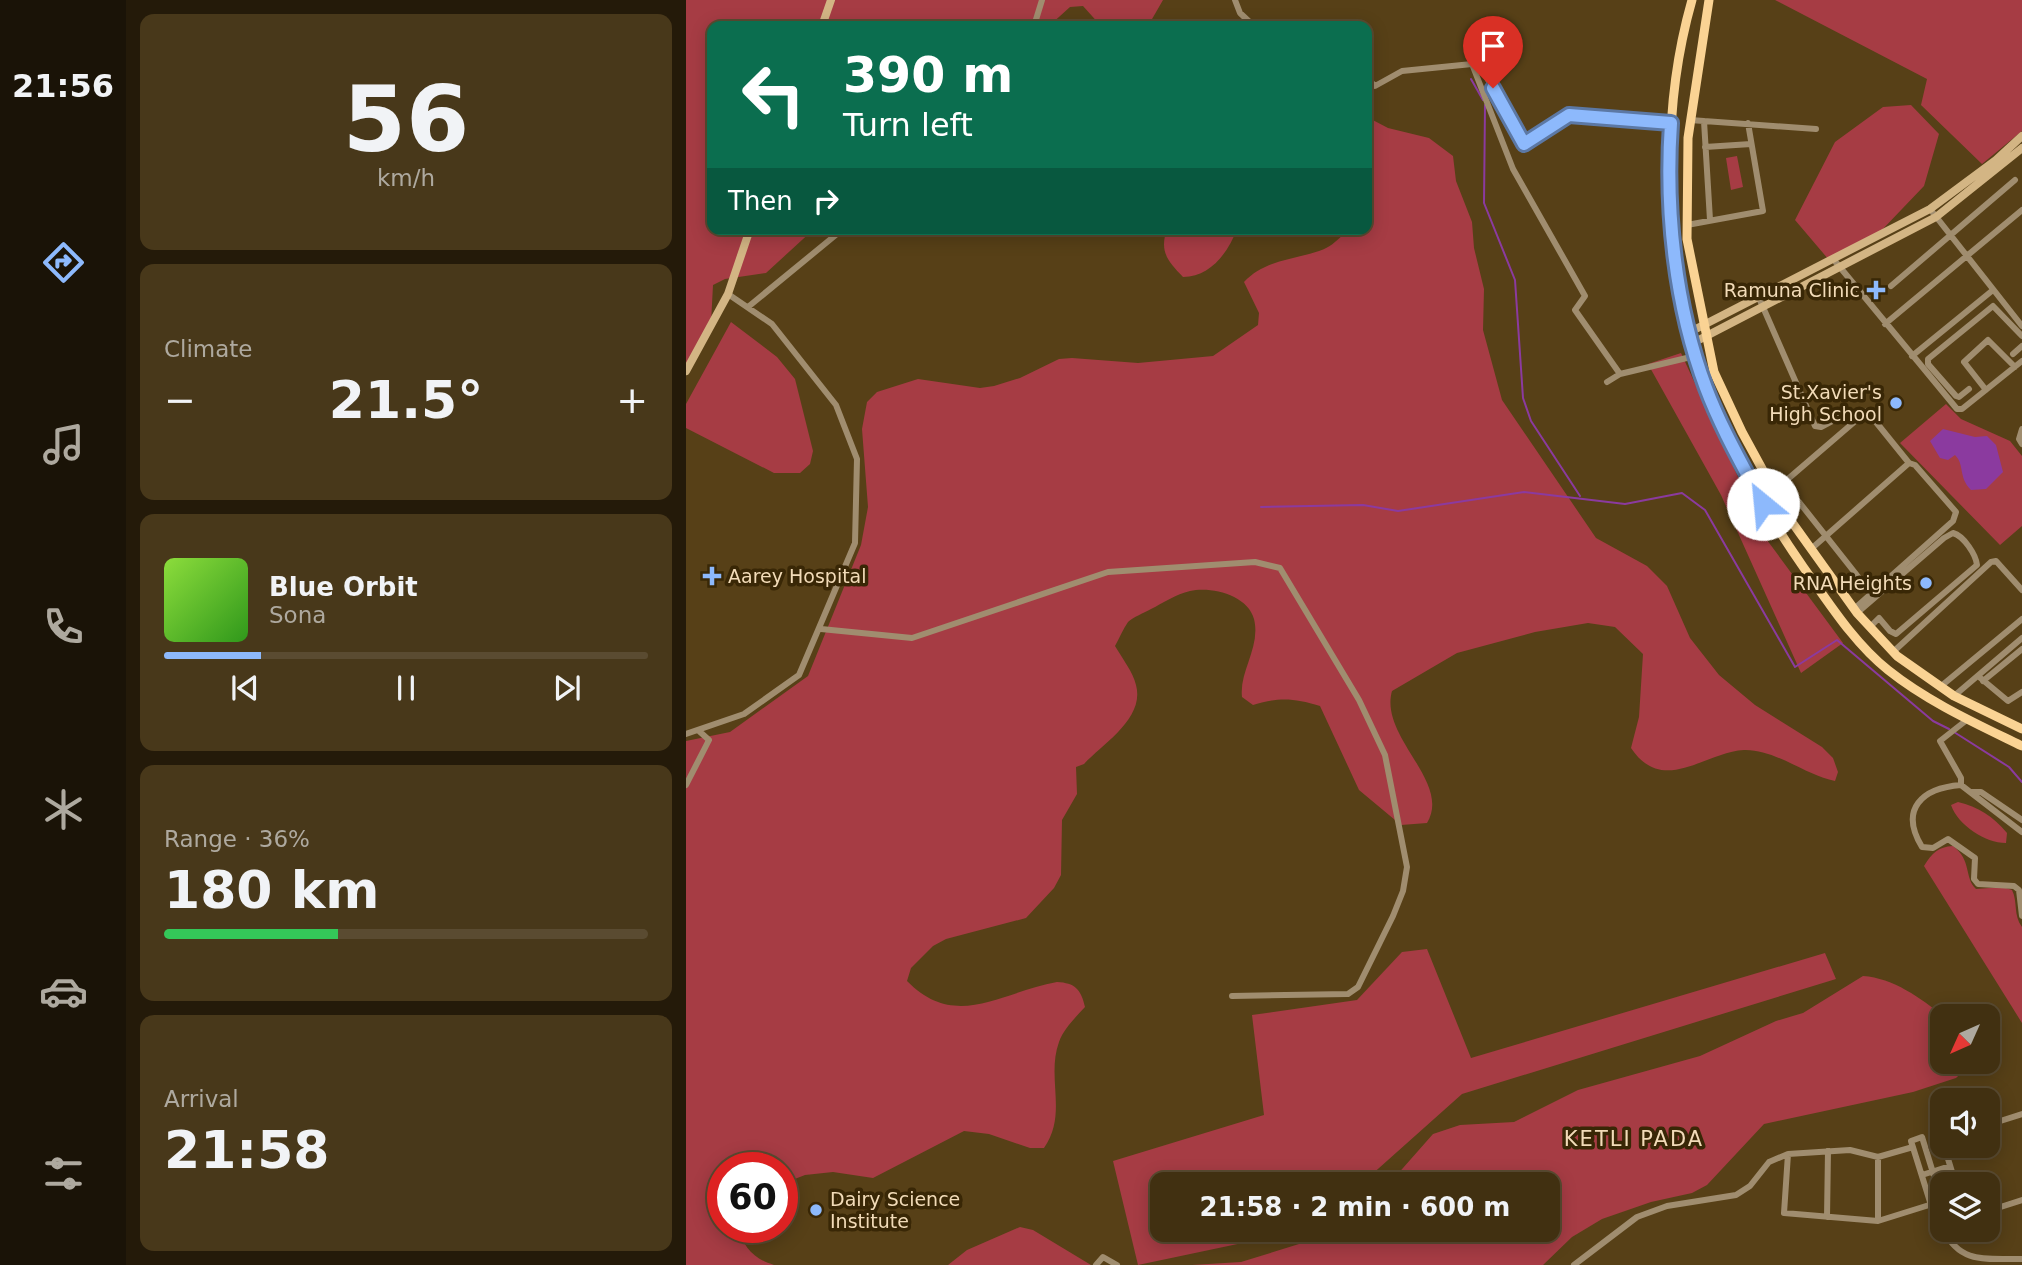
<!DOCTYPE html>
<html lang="en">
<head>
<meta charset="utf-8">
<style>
  :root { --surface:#413011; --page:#48381a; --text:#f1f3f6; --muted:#aea99f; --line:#5a4b31; --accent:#8db9fc }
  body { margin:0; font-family:"DejaVu Sans",sans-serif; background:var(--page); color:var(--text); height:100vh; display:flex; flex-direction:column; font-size:26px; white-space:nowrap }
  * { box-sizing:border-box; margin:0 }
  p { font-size:23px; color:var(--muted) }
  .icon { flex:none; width:38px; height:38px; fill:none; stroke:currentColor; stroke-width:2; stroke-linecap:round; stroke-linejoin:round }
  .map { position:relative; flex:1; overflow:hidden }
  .sheet { display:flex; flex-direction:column; gap:14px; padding:14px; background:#241a09; width:560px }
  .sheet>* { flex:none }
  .hud { position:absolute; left:21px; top:21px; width:665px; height:214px; border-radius:14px; box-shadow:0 4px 18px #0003,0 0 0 2px var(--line); background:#0b6e4f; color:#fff; overflow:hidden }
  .needle { width:46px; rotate:225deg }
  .buttons { position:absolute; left:1244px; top:1004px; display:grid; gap:14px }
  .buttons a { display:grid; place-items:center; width:70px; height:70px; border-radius:14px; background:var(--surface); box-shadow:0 4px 18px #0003,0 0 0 2px var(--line); font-size:35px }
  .speed { position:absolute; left:21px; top:1152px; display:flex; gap:14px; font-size:35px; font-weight:700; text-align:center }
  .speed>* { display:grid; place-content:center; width:91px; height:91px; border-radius:50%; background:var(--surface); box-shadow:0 4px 18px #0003,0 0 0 2px var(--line); line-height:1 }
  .speed .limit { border:10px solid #d22; background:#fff; color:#111 }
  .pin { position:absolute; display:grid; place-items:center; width:60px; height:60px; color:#fff; margin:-72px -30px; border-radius:50% 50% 50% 0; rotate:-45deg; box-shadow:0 0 7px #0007 }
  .pin .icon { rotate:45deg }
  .me { position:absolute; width:77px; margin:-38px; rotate:332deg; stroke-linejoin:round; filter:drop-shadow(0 0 5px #0008) }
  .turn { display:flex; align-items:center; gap:24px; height:147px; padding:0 21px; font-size:32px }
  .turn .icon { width:91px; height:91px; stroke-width:2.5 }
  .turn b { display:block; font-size:49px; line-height:60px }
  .then { display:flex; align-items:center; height:66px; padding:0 21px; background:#0003; gap:14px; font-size:26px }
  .big { font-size:52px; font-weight:700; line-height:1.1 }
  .sheet .card { flex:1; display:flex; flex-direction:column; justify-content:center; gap:10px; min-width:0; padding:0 24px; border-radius:14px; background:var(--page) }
  .sheet .dial { align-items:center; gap:0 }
  .dial b { font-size:91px; line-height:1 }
  .song { display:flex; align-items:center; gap:21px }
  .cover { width:84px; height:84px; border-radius:10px; background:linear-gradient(135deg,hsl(90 70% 55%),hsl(110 70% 35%)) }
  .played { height:7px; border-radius:4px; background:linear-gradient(90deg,var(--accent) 20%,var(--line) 20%) }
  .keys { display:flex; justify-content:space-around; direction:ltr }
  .heat { display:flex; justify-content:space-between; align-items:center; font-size:38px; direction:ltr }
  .charge { height:10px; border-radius:5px; background:linear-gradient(90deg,#34c759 36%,var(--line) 0) }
  .trip { position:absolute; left:464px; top:1172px; width:410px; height:70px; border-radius:14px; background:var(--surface); box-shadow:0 4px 18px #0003,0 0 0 2px var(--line); font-weight:700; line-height:70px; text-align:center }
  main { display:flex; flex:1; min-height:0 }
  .tabs { display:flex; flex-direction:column; width:126px; justify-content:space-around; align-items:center; background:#1a1307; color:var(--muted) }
  .tabs .icon { width:49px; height:49px }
  .tabs .on { color:var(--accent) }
  .tabs b { font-size:32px; color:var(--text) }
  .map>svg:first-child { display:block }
</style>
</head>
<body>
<main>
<nav class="tabs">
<b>21:56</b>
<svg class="icon on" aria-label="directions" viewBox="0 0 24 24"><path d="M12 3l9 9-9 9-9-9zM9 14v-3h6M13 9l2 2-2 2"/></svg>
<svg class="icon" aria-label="music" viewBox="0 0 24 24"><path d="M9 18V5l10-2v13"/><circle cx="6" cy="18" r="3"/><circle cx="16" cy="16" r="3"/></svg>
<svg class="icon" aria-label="phone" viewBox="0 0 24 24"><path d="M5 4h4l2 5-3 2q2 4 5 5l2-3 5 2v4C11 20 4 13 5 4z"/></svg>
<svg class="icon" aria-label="climate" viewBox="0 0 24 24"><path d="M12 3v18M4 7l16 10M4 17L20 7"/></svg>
<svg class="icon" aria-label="car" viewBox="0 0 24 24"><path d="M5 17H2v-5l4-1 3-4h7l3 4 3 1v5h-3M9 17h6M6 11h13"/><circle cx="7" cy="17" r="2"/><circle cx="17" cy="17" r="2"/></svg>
<svg class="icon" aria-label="filters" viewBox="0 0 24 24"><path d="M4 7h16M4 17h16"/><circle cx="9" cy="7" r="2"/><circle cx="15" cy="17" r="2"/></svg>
</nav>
<section class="sheet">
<div class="card dial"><b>56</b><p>km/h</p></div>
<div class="card"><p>Climate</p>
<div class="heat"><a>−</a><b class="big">21.5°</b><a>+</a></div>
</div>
<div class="card">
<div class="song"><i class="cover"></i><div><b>Blue Orbit</b><p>Sona</p></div></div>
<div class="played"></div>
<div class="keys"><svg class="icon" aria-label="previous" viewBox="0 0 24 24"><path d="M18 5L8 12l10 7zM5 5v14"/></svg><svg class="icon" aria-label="pause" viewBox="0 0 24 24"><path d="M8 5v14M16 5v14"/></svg><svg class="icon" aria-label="next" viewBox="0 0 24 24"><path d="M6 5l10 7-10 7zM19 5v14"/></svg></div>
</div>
<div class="card"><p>Range · 36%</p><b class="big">180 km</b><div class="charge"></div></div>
<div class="card"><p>Arrival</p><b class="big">21:58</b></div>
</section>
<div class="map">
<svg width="1336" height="1265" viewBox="0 0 1336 1265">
  <rect width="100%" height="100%" fill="#574017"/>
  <path fill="#a63c44" d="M0,0H477L462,26H415L397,6L384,7L363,26H26V229H128L80,273L39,279L27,285L25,323L0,368Z
    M1089,0H1336V131L1296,164L1235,105L1241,79Z
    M1225,105L1253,134L1238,186L1194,232L1143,260L1109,220L1149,142L1197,107Z
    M681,117L702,128L743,138L767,156L770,181L786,222L788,248L798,289L797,330L816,400L910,538L961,566L981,586L1004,638L1033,675L1069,705L1136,747L1147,758L1152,772L1149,781C1119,775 1089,749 1058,750C1019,752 977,796 945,748L953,717L957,654L929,627L902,623L849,632L771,653L706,691C693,737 766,782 741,823L715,825L673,790L634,706C608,698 593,697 567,705L556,697C553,671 575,647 568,619C562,595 525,586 504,591C490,594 477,603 465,609C458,613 447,617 442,622C437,629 433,639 429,646C436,658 447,672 450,685C459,718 418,743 398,764L390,767L391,794L376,820L375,875L368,888L340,918L260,939L247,946L225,968L221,981C270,1031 315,992 371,982C389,983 395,989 399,1007C390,1017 378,1028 373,1042C360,1078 382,1114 358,1148H344L303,1134L278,1131L187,1178L147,1172L119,1175L96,1184V1167H37V1227H52C57,1247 68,1259 88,1265H0V741L44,732L122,676L175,545L182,507L176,429L181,402L191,392L232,379L294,388L308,386L334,378L373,359L386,358L452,363L527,356L572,325L573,313L558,282C579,260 606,260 633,251C657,243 651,229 681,229Z
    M1051,156L1057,187L1045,190L1040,158Z
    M481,229H551C542,253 524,277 497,277C482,261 473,252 481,229Z
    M45,322L91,357L109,379L127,451L124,464L114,473H88L0,428V404Z
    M995,353L1081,540L1157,643L1115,673L1035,495L962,364Z
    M1260,404L1275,419L1324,441L1336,456V526L1314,545L1214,443Z
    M1272,802C1292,807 1307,816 1321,833L1320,843C1299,843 1272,825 1265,805Z
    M1267,846C1286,860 1278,878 1290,889L1317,887L1326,890C1332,902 1327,915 1336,927V1023L1238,866C1246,853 1252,847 1267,846Z
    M741,949L785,1058L1139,953L1150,979L776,1094L674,1185H476V1230H618L452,1265L427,1161L578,1115L566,1015L671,1000L716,952Z
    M1177,976C1207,978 1235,998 1258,1017L1256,1062H1287L1270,1078L1227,1092L1078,1124L1021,1185L1006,1193L965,1202L916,1219L886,1237L857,1265H506L555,1262L613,1244L641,1239L654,1230H861V1185H702L747,1134L774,1125L828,1122L892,1090L1014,1056L1090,1021L1117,1013Z
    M334,1227L347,1230L405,1265H262L281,1250Z"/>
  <path fill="#8b3a9f" d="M1257,429L1289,437L1301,436L1310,445L1317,472L1300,489L1285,490C1272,477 1279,465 1269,455L1262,460L1254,458L1244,441Z"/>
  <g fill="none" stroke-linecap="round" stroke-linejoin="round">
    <path stroke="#8b3a9f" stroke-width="2" d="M785,79L797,100
      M799,105L798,203L829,280L837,398L845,421L894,496
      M575,507L677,505L712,511L838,492L939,504L996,493L1019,510L1109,667L1151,640L1247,721L1263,729
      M1268,732L1323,767L1336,782"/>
    <path stroke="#a08d6f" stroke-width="6" d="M549,0L554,13L568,26
      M348,26L356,0
      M786,64L827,169L899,296L889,310L934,374L1009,356
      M681,78L689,86L716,71L786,64L796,69L838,144L883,115L985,123
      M1004,120L1130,129
      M1018,121L1024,220
      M1019,147L1065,144
      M1244,209L1336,326
      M1001,225L1077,211L1062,123
      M1148,260L1271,409H1276L1336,361
      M1205,286L1329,180
      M1073,298L1129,426L1135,427L1165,411
      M62,307L157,229
      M1199,324L1336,210
      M1327,354L1336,346
      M1226,356L1307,290
      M921,382L934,374
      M1283,389L1273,397L1270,396L1242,364V359L1307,306L1336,336
      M1300,390L1278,362L1302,340L1329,367
      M1336,429L1333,439L1336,444
      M1098,483L1185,593
      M1088,491L1181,411L1223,463
      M1125,549L1223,463L1229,465L1270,512L1267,521L1168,609
      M1171,613L1258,538L1267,533C1278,536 1290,555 1291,565L1210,634L1204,631L1193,618L1184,627
      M135,629L226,638L422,572L569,562L594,568L673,700L699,755L721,867L717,891L707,916L672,987L662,994L546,996
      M1207,652L1305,562L1310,561L1336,590
      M1292,676L1322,701L1336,692
      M1297,681L1336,649
      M1254,687L1336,619
      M1268,696L1336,638
      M0,734L58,714L113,675L169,543L171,459L150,405L86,324L42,294
      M0,785L23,740L13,731
      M1275,785V778L1254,741L1282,719
      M1284,792H1295L1336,820
      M1336,832L1275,785C1236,788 1213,809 1236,847L1247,848L1262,839L1289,858L1288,879L1292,884L1328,886L1333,890L1336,916
      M1302,1136L1311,1133L1308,1123L1336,1114
      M1268,1146L1259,1149L1270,1185
      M1227,1147L1192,1157L1164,1150L1102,1154L1098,1213L1192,1221L1256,1201
      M1192,1157V1221
      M1236,1175L1264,1166
      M1302,1211L1336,1200
      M1141,1217L1142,1151
      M1255,1223L1245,1205L1225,1141L1236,1137L1256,1202V1227
      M1258,1230C1274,1265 1302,1258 1336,1259
      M410,1265L417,1257L431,1265
      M888,1265L951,1217L981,1206L1050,1195L1064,1186L1083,1162L1102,1154"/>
    <path stroke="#d3b584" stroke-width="8" d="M136,26L145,0
      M1002,333L1244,209L1310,160L1336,136
      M1005,344L1250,217L1336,148
      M0,371L42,294L64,229"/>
    <path stroke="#fad394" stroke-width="9" d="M1006,0C980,91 979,185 994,279C996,298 998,318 1003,336C1027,419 1069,498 1118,568C1143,603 1168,643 1202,670C1242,702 1291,724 1336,746
      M1023,0L1002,138L1001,239L1028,372L1056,432L1103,518L1171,613L1211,656L1268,696L1336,729"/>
  </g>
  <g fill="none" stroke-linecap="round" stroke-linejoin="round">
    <g stroke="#5c78a4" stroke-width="18">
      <path id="route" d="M807,88L838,144L883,115L985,123C979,210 989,306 1020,388C1035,428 1057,466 1077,504"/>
    </g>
    <use href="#route" stroke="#8db9fc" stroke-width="12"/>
  </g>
  <g fill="#8db9fc" stroke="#392706" stroke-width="2.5">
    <path d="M1186.5 279.5h7v7h7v7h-7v7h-7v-7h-7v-7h7z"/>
    <circle cx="1210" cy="403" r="7"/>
    <path d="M22.5 565.5h7v7h7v7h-7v7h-7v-7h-7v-7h7z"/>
    <circle cx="1240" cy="583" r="7"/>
    <circle cx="130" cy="1210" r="7"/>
  </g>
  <g text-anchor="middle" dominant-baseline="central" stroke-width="7" stroke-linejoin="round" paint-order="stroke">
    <g font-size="19" fill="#f2dbb8" stroke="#392706" text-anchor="end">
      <text x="1174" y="290">Ramuna Clinic</text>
      <text x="1196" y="392">St.Xavier's<tspan x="1196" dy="22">High School</tspan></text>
      <text x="42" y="576" text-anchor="start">Aarey Hospital</text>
      <text x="1226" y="583">RNA Heights</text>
      <text x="144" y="1199" text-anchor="start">Dairy Science<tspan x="144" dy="22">Institute</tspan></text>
    </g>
    <g font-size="21" letter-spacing="2" fill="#f2dbb8" stroke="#392706">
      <text x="948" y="1139">KETLI PADA</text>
    </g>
  </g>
</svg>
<div class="buttons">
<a><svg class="needle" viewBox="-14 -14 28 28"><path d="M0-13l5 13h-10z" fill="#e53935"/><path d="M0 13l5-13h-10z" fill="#aea99f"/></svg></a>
<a><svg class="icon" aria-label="sound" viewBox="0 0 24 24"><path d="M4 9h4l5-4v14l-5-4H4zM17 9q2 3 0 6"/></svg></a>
<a><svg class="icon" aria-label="layers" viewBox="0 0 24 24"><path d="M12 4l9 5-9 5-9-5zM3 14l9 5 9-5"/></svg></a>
</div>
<div class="speed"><div class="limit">60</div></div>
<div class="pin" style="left:807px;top:88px;background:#d93025"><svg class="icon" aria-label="arrive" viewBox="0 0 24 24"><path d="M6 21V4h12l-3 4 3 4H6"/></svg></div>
<svg class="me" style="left:1077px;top:504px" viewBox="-20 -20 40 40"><circle r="19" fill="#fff"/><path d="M0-13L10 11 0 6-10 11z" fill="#8db9fc"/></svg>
<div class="trip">21:58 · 2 min · 600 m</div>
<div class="hud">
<div class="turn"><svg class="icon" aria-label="left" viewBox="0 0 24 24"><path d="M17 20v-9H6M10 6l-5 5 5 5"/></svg><div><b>390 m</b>Turn left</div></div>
<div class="then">Then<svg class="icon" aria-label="right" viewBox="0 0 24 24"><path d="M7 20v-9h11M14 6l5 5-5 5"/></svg></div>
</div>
</div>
</main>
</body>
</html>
